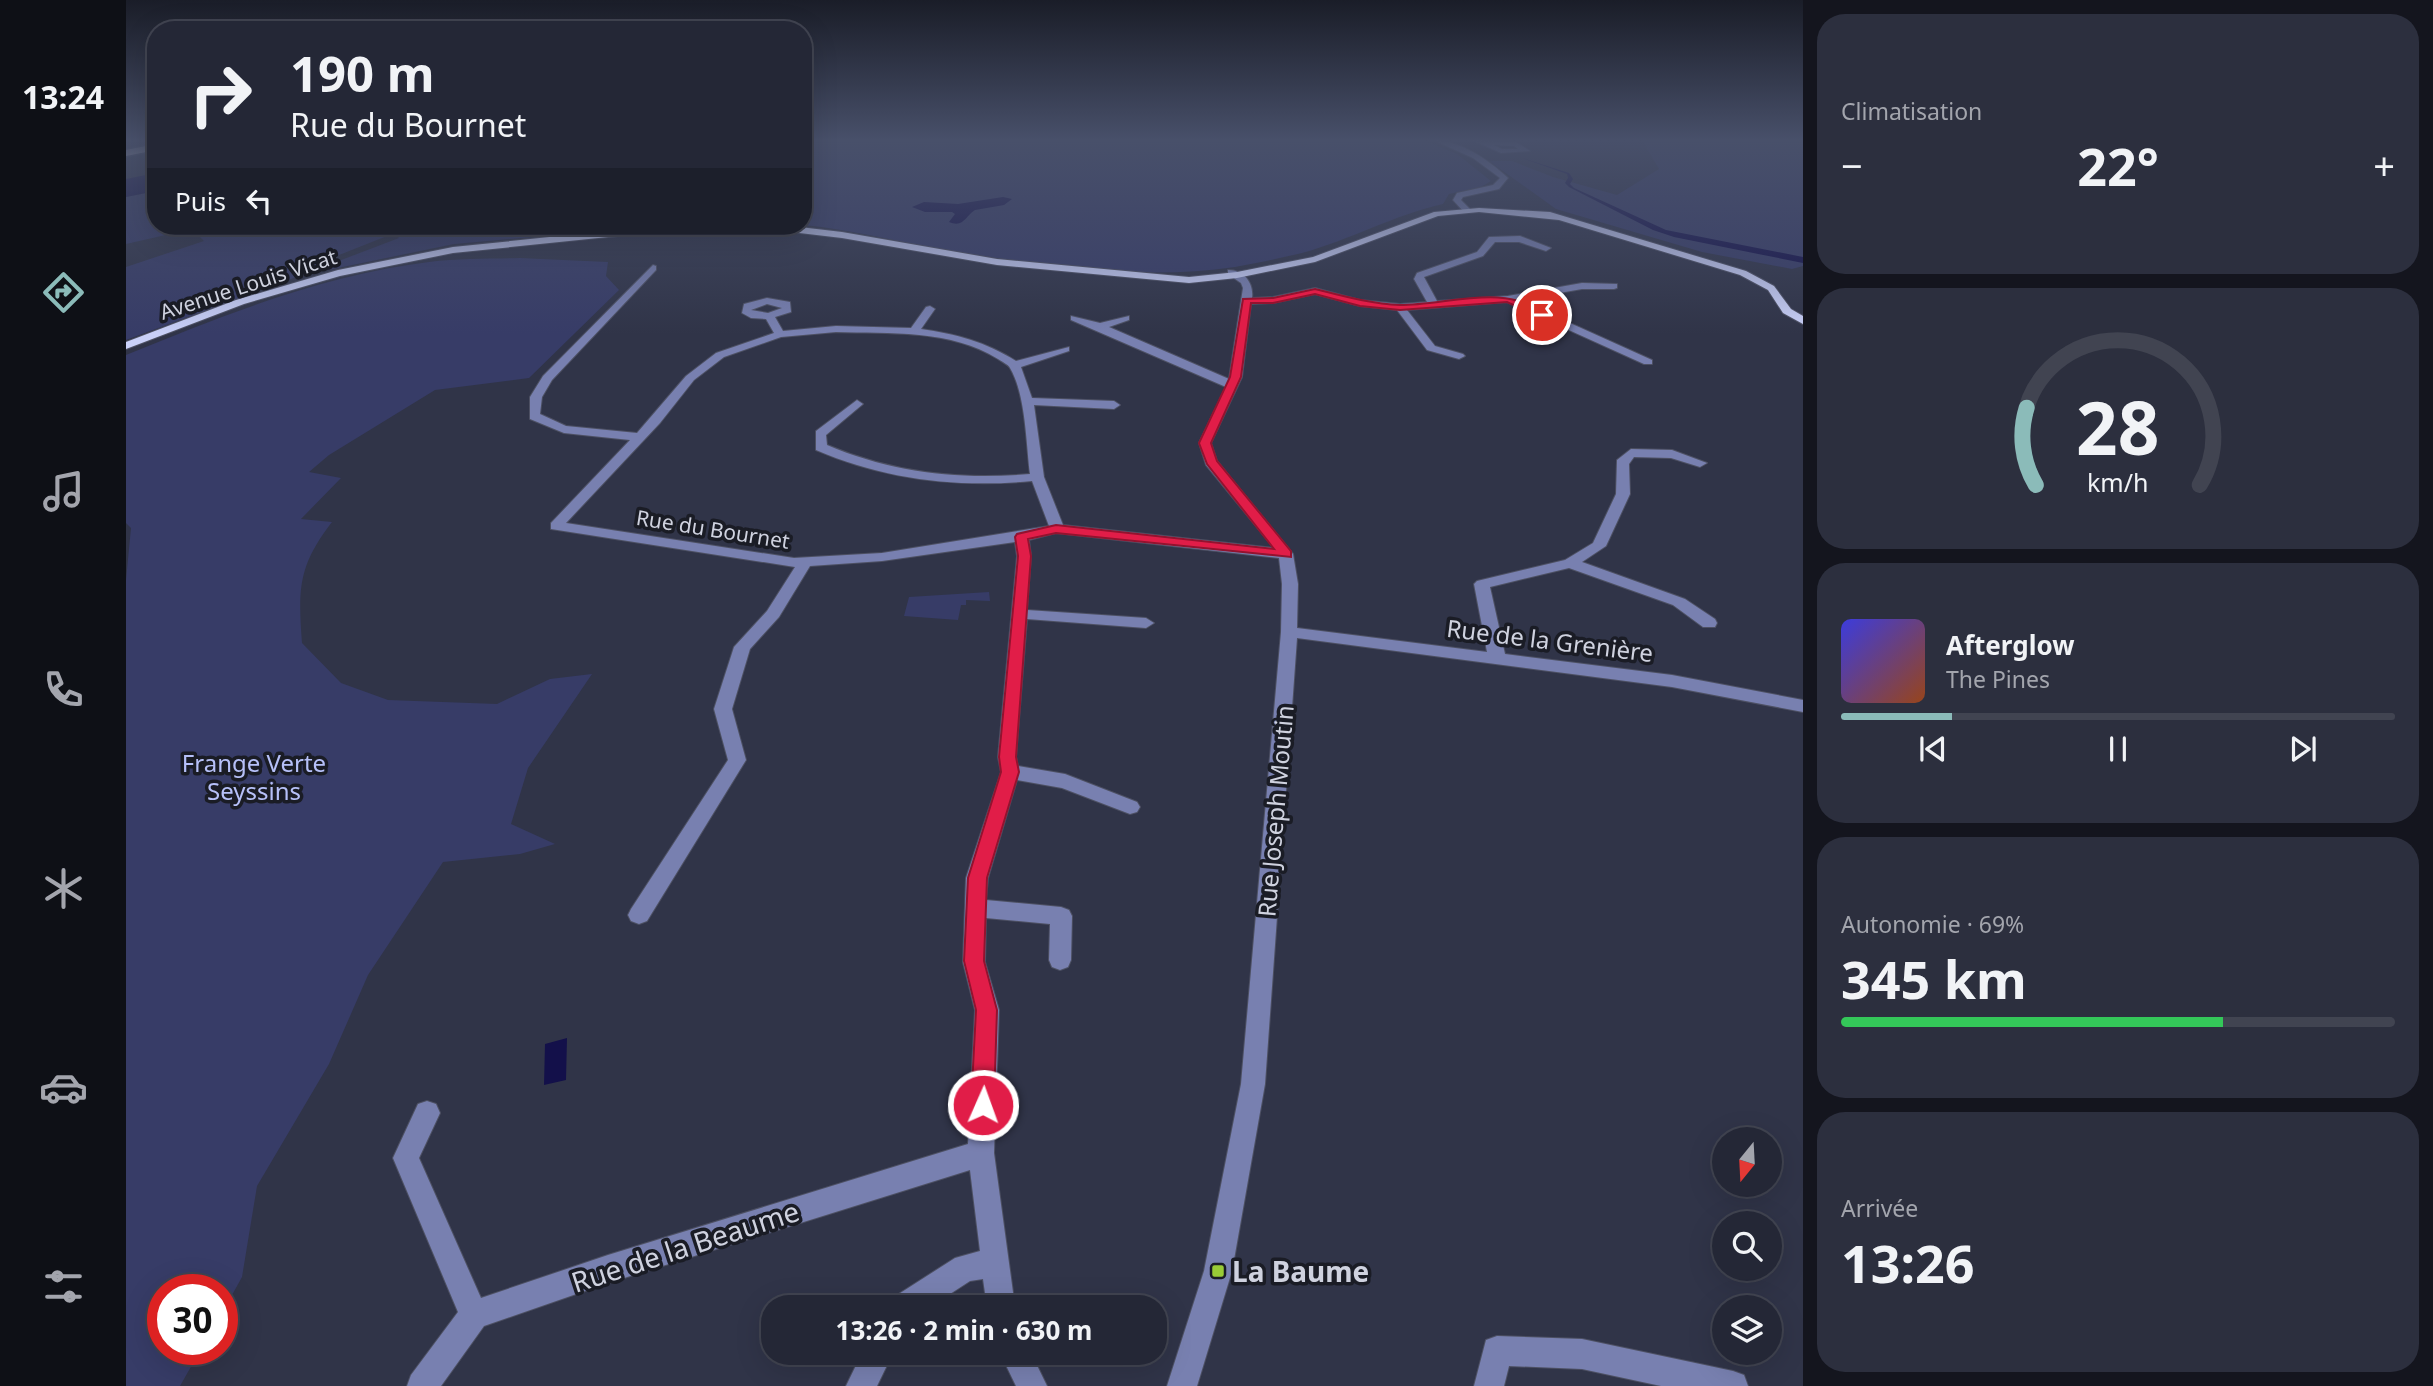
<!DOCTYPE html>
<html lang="fr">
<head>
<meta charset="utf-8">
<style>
  :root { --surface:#242736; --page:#2c2f3e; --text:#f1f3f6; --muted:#a3a5ad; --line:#414451; --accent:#8bbbb9 }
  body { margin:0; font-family:"Noto Sans",sans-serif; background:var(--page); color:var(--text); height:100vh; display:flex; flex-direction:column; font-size:26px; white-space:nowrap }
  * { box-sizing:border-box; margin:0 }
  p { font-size:23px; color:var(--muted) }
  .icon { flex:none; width:38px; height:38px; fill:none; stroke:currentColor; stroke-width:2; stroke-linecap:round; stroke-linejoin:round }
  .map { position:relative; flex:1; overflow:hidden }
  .sheet { display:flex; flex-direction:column; gap:14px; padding:14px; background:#14151e; width:630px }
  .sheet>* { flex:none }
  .banner { position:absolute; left:21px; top:21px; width:665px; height:214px; border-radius:28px; box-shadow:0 7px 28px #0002,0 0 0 2px var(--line); background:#242736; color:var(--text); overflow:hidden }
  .needle { width:46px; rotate:198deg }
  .buttons { position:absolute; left:1586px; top:1127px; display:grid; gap:14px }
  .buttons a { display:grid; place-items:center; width:70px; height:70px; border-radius:50%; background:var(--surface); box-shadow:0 7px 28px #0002,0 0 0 2px var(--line); font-size:35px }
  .speed { position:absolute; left:21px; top:1274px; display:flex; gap:14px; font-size:35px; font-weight:700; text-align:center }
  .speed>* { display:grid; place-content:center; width:91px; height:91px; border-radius:50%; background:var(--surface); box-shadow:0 7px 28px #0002,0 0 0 2px var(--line); line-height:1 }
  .speed .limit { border:10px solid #d22; background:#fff; color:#111 }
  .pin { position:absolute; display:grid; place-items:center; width:60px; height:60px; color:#fff; margin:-30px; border:4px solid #fff; border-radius:50%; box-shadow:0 2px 7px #0007 }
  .me { position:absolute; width:77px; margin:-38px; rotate:2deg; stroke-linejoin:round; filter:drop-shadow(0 0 5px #0008) }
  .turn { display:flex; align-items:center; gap:24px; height:147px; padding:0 28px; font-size:32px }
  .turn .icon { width:91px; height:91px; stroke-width:2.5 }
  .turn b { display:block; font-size:49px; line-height:60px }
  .then { display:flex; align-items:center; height:66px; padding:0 28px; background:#0003; gap:14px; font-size:26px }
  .big { font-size:52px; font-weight:700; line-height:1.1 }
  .sheet .widget { flex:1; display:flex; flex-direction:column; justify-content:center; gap:10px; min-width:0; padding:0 24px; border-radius:28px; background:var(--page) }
  .sheet .dial { align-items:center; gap:0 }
  .dial svg { height:182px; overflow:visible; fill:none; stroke:var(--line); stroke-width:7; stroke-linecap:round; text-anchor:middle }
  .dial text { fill:var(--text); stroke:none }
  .song { display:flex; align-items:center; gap:21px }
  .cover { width:84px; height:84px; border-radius:10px; background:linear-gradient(135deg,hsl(240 70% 55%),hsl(20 70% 35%)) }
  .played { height:7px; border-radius:4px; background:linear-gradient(90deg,var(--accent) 20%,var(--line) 20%) }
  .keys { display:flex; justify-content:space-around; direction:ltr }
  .heat { display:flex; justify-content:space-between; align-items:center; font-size:38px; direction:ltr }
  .charge { height:10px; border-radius:5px; background:linear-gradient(90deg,#34c759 69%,var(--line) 0) }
  .trip { position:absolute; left:635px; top:1295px; width:406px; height:70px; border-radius:28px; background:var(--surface); box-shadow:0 7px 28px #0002,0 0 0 2px var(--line); font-weight:700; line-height:70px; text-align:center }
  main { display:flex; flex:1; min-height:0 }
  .tabs { display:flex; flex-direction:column; width:126px; justify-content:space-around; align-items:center; background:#0e1016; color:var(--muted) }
  .tabs .icon { width:49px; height:49px }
  .tabs .active { color:var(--accent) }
  .tabs b { font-size:32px; color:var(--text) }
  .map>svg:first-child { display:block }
</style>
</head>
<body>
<main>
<nav class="tabs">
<b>13:24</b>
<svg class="icon active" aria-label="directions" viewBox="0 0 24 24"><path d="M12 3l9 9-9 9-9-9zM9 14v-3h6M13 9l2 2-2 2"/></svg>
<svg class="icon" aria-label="music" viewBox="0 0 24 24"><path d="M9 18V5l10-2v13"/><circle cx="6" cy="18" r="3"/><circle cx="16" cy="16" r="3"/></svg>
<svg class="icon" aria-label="phone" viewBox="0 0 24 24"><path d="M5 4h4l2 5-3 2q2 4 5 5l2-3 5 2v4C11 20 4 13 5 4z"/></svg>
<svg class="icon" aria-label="climate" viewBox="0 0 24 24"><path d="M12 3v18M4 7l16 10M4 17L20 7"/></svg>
<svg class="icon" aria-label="car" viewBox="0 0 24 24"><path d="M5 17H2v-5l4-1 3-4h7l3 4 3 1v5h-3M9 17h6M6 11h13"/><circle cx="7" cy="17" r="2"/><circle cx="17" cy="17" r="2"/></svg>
<svg class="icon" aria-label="filters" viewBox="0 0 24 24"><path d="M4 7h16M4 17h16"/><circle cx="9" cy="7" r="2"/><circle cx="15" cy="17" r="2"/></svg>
</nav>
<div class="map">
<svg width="1677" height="1386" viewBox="0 0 1677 1386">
  <rect width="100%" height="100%" fill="#303448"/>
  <path fill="#373c67" d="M677,140H1297L1331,154L1365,181L1355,187L1323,194L1317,204C1268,215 1224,240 1176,253C1155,258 1131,263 1109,267C1010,282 905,264 808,248C764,240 722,229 677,225Z
    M1516,140H1677V266L1666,269L1576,252L1430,209L1363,161H1386L1427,177L1491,195L1533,169Z
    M30,191V226H231L261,236L193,263L184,272L165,279L0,340V267L78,241L66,229L0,244V197Z
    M247,226H533L328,244L202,270L210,262L273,238L268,233Z
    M394,258L482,262L480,276L493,290L403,378L309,390L203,455L183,472L215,478L175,519L206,522C172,566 172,589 176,643L215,683L262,700L371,704L424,679L466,674L402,768L385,824L429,844L394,854L317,862L242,975L203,1064L131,1186L116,1277L96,1313V1290H37V1349H75L54,1386H0V580L5,528L0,523V355C98,315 197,275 303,262C333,258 364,259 394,258Z
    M863,592L864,601L840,600V605H835L832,620L778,616L783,597Z"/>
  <path fill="#13104a" d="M1393,157L1443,173L1447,179L1444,184L1448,188L1540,230L1677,257V263L1548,237L1527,230L1443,187L1439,183L1442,178L1441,174Z
    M30,173V191L0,197V179Z
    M877,197L886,199L878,205L849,210C839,216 838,228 823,222L829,214L826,212H799L786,207L798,202L832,204Z
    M441,1038L440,1080L418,1085L419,1044Z"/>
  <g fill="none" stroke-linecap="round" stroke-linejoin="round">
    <g stroke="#4d5063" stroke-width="2">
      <path id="minor" d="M1307,140C1334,140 1363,160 1382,178L1373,189L1337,197L1335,200L1345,210L1338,212L1327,200L1331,193L1367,185L1374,178L1347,158Z
        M1346,140L1390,142L1404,151L1375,153ZM1368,145L1388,146L1392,149H1376Z
        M1394,236L1425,248L1420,251L1393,242H1369L1357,256L1298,277L1311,301L1382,296L1456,283L1491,284V288L1488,289H1456L1393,300L1526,360V364H1518L1381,302L1281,310L1309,346L1337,354L1339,356L1333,359L1301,350L1271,310L1234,306L1189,294L1147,303L1125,304L1116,377L1085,443L1091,461L1167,554L1172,584L1171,628L1361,652L1348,584L1351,581L1439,560L1467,543L1490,494L1491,460L1505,449L1546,450L1581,463L1574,467L1545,458L1508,457L1503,464L1504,494L1480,546L1456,562L1559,599L1589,619L1591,623L1589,627H1577L1547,605L1443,568L1364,587L1379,654L1546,675L1677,700V712L1546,687L1171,638L1139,1084L1106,1271L1071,1386H1041L1078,1271L1115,1084L1155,632L1156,584L1153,558L930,533L903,540L905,556L901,610L1020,618L1028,623L1020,628L901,619L890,757L892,766L939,774L1011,802L1014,807L1011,812L1004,814L936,788L891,780L862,878L860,900L935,907L943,910L946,916L945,960L942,967L934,970L926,967L923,960L924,924L860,918L859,962L873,1010L868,1153L889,1307H861L857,1279L844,1281L804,1307H763L768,1297L829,1258L854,1251L844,1170L482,1283L358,1326L315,1386H281L285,1375L332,1312L267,1158L292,1104L301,1101L310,1104L314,1113L293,1158L355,1298L482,1255L842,1144L849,1010L837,962L840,878L875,772L872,757L891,556L889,542L756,561L684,566L653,617L624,649L606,709L620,760L521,921L513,924L505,921L502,915L505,909L602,760L588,709L608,647L641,611L669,567L425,529V523L504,440L438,433L404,419V397L417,376L527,265L530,266V270L426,380L416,397L414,414L440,426L511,433L560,376L590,353L648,333L640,319L625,318L616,313L618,304L641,298L664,302L665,312L649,317L657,331L710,326L785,328L800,307L804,306L809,309L795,329C830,334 860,342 890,361L943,347V351L895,367L906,398L988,401L994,405L988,409L908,405L918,477L937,525L1148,548L1080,465L1073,443L1100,387L945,320V316L974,323L1003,316V320L983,327L1103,379L1117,288L1115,283L1102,274V270C1118,270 1128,283 1126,298L1147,297L1189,288L1234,300L1274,304L1301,302L1288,279L1291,273L1351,252L1363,237ZM641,304L656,308L642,313L625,310ZM710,332C764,334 824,329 872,359C876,362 882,364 884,368C900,395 900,443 904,474C833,480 767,473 701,445L700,435L737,404L731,400L690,431V450C760,480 831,488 906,481L923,526L756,553L668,558L440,523L534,423L568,380L598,357L655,337Z
        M1371,1336L1456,1339L1607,1371L1618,1375L1622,1386H1535L1456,1369L1383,1366L1378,1386H1348L1360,1340Z
        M736,1353H767L751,1386H720Z
        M874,1353H905L921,1386H890Z"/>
    </g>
    <g stroke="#4d5063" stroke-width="2">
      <path id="major" d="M1353,208L1424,212L1620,271L1648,286L1665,309L1677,316V324L1657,313L1642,290L1614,275L1433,220L1353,212L1312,216L1189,262L1111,278L1063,283L871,265L716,238L665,232L592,230L492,236L327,253L214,276L118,304L0,349V342L110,300L212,270L327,247L492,230L569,226H665L716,232L871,259L1063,277L1111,272L1187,257L1308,212Z"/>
    </g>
    <g stroke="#4d5063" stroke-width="3">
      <path id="highway" d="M30,144V150L0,156V150Z"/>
    </g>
    <use href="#minor" fill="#7880b0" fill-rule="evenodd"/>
    <use href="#major" fill="#c9d0f8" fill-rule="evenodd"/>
    <use href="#highway" fill="#f2f2f2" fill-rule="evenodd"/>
  </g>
  <linearGradient id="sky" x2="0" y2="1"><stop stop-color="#1a1d28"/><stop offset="0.42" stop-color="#48506a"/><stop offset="1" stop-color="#48506a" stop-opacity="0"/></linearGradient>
  <rect width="1677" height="334" fill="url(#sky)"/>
  <path fill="#e11d48" stroke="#92132f" stroke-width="2" d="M1189,289C1217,296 1245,304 1274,305C1322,305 1380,282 1421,315L1413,317L1381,302L1274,310L1234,306L1189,294L1147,303H1125L1115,377L1085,443L1091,461L1165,551V557L930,533L902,539L905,556L890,757L893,772L861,878L858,961L871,1010L868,1105L865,1113L857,1117L849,1113L845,1105L850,1010L838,961L842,878L875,772L873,757L892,556L889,537L891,534L930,525L1148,549L1081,464L1073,443L1104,377L1117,299L1147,298Z"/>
  <rect fill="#99cb36" stroke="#1a1c25" stroke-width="2.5" x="1085" y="1264" width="14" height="14" rx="3.5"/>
  <g text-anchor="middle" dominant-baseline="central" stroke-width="7" stroke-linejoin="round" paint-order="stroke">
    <g font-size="21" fill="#cfd2df" stroke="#1a1c25">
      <text transform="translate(122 284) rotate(-18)">Avenue Louis Vicat</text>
      <text transform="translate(587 529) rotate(9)">Rue du Bournet</text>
    </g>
    <g font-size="24" fill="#cfd2df" stroke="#1a1c25">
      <text transform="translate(1424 640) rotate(7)">Rue de la Grenière</text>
      <text transform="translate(1149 811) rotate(-85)">Rue Joseph Moutin</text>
    </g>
    <g font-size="24" fill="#b6c0f8" stroke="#1a1c25">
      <text x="128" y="762">Frange Verte<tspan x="128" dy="28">Seyssins</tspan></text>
    </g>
    <g font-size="28" fill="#cfd2df" stroke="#1a1c25">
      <text transform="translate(559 1246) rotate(-18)">Rue de la Beaume</text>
    </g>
    <g font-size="28" font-weight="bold" fill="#cfd2df" stroke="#1a1c25" text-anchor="start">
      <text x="1106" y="1271">La Baume</text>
    </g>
  </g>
</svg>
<div class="buttons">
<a><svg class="needle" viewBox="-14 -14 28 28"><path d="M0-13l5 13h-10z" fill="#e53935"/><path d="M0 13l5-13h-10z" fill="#a3a5ad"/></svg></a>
<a><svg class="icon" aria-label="search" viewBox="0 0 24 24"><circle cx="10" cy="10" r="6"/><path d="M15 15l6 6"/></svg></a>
<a><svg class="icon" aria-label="layers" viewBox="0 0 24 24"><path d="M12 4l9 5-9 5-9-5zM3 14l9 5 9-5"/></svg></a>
</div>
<div class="speed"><div class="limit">30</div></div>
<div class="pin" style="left:1416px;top:315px;background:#d93025"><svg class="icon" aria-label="arrive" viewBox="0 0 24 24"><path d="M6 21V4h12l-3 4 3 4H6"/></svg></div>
<svg class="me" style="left:857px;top:1105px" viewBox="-20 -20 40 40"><circle r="17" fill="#e11d48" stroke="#fff" stroke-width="3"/><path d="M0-11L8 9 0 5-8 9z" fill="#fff"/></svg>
<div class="trip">13:26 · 2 min · 630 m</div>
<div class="banner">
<div class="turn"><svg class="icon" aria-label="right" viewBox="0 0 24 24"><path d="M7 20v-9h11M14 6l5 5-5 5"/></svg><div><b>190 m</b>Rue du Bournet</div></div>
<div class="then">Puis<svg class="icon" aria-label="left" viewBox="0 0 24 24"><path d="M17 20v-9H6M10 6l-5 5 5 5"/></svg></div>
</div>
</div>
<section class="sheet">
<div class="widget"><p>Climatisation</p>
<div class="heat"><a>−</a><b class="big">22°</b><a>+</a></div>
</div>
<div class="widget dial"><svg viewBox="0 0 100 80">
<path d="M14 69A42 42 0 1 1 86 69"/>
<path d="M14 69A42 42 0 0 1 10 35" stroke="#8bbbb9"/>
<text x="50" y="56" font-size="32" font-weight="700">28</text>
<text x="50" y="72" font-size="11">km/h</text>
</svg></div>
<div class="widget">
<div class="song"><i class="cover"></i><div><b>Afterglow</b><p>The Pines</p></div></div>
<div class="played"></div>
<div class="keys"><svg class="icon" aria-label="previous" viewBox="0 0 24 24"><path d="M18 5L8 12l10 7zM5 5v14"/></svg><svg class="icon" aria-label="pause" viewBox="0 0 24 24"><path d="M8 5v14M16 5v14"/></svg><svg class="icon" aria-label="next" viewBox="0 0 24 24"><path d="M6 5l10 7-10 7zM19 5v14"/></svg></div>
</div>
<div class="widget"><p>Autonomie · 69%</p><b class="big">345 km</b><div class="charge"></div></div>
<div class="widget"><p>Arrivée</p><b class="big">13:26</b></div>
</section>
</main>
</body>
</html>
